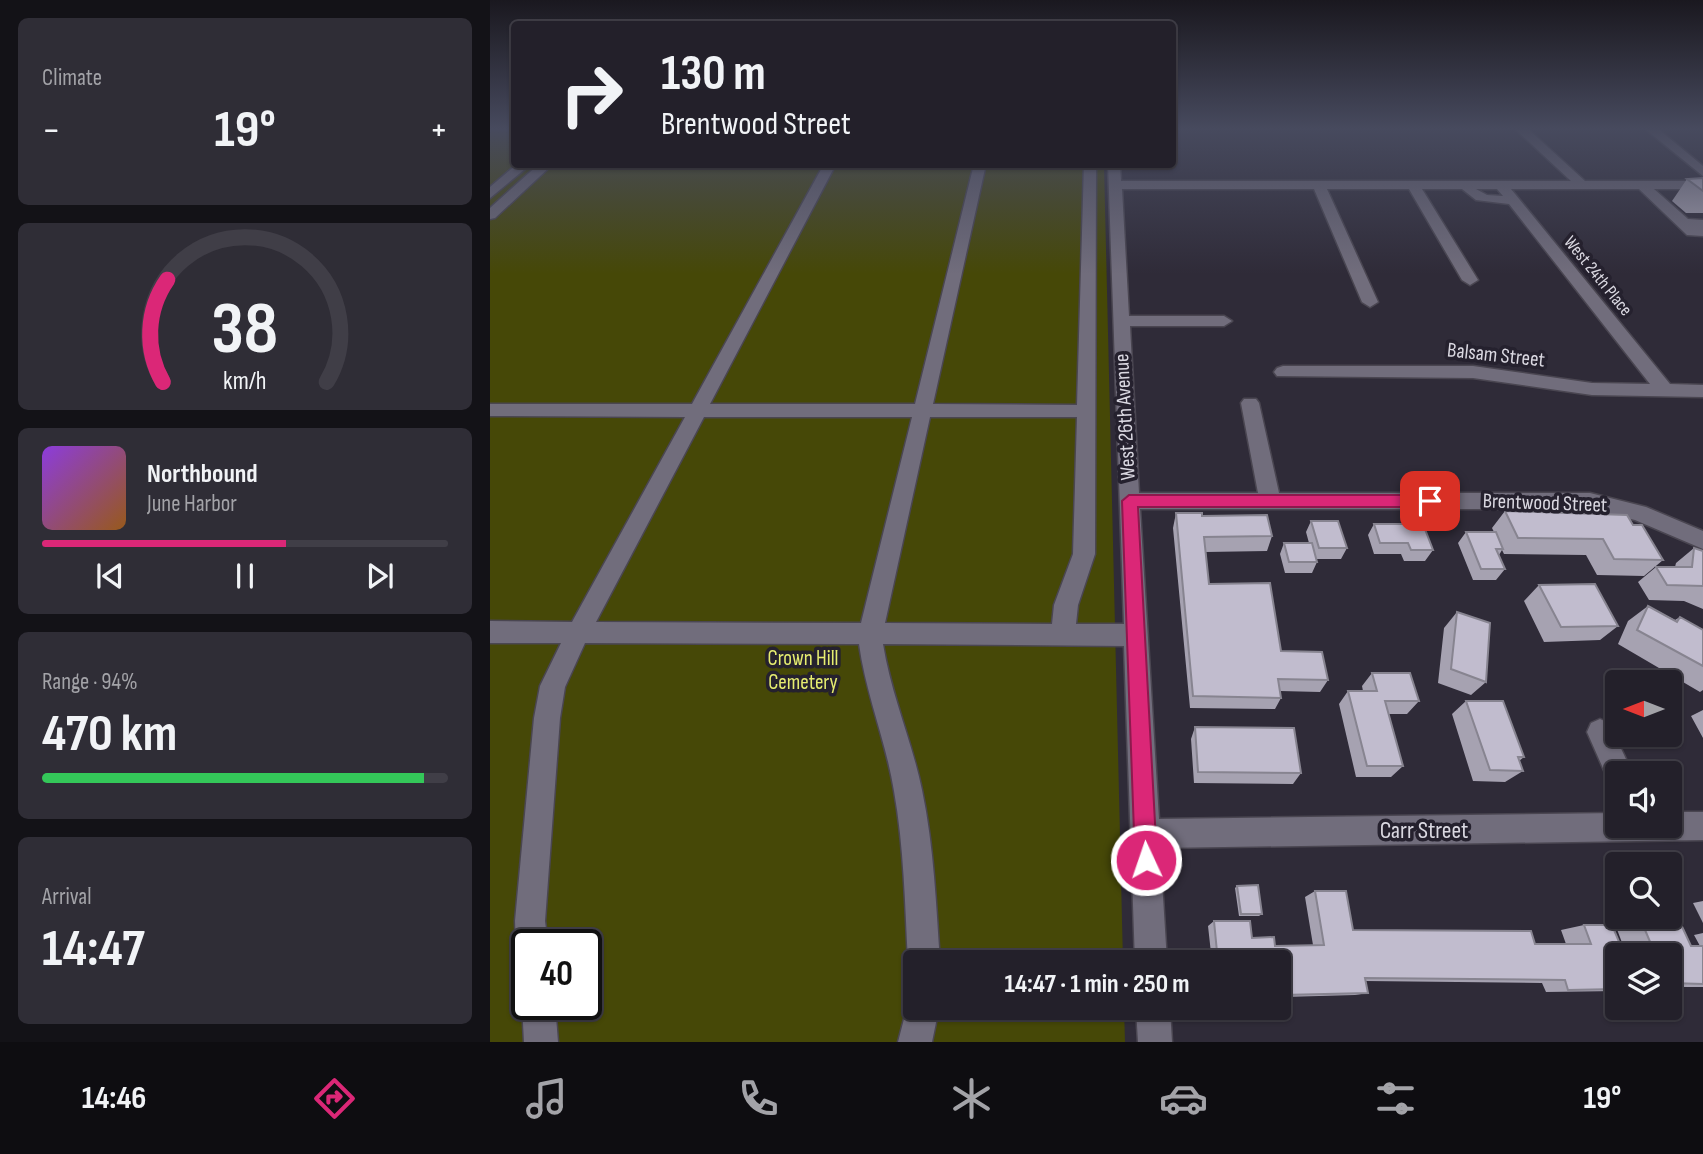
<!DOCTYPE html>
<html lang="en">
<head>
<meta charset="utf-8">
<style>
  :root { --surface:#23202a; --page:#2f2d36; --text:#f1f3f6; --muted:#a3a3a8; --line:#403e47; --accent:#db2777 }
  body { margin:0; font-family:"Sofia Sans Condensed",sans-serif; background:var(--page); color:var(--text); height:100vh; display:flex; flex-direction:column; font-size:26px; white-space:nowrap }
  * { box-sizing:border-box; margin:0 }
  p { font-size:23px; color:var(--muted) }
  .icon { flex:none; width:38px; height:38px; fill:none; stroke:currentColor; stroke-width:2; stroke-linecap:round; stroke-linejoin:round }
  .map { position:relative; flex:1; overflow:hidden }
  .details { display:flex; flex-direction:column; gap:18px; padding:18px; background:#131217; width:490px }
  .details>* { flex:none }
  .banner { position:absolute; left:21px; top:21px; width:665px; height:147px; border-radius:7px; box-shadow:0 2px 5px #0004,0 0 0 2px var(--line); background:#23202a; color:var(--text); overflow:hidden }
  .needle { width:46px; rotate:270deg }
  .buttons { position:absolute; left:1115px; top:670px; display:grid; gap:14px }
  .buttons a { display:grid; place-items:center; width:77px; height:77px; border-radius:7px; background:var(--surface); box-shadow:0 2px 5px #0004,0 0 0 2px var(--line); font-size:35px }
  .speed { position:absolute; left:21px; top:929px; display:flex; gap:14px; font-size:35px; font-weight:700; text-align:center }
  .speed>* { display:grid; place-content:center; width:91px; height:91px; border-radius:50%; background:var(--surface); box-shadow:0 2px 5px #0004,0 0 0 2px var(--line); line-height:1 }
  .speed .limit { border:4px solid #111; border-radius:10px; background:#fff; color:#111 }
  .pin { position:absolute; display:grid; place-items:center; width:60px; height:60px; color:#fff; margin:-30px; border-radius:14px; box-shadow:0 4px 10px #0006 }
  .me { position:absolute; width:77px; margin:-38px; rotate:357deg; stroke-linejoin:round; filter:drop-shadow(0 0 5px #0008) }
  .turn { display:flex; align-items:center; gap:24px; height:147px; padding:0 35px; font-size:32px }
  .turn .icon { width:91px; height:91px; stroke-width:2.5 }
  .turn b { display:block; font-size:49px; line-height:60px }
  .big { font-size:52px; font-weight:700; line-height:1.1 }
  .details .tile { flex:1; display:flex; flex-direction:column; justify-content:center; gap:10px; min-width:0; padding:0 24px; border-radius:10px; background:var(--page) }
  .details .dial { align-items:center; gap:0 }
  .dial svg { height:182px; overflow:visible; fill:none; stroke:var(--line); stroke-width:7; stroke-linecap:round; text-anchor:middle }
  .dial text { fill:var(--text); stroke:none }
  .song { display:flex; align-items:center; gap:21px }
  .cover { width:84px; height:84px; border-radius:10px; background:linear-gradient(135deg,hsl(270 70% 55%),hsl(30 70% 35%)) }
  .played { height:7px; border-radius:4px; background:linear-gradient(90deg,var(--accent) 60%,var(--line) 60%) }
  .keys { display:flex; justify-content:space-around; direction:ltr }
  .heat { display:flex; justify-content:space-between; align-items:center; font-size:38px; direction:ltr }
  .charge { height:10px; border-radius:5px; background:linear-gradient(90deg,#34c759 94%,var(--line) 0) }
  .trip { position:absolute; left:413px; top:950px; width:388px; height:70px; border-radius:7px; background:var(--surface); box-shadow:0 2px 5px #0004,0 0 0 2px var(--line); font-weight:700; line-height:70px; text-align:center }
  .tab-bar { display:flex; height:112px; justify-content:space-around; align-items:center; background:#0e0d11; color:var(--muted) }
  .tab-bar .icon { width:49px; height:49px }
  .tab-bar .on { color:var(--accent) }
  .tab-bar b { font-size:32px; color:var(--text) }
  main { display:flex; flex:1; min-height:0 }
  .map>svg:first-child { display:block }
</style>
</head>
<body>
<main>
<section class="details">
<div class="tile"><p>Climate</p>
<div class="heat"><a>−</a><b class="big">19°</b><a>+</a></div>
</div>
<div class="tile dial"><svg viewBox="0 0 100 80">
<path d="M14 69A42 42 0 1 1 86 69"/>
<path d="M14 69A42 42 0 0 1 16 24" stroke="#db2777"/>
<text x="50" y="56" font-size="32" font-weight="700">38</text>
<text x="50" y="72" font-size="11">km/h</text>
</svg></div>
<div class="tile">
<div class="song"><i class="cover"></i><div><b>Northbound</b><p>June Harbor</p></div></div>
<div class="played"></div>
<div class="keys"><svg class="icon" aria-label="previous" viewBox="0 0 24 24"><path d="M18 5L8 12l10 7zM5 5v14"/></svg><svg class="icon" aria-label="pause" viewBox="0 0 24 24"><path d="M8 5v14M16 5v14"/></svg><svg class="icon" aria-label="next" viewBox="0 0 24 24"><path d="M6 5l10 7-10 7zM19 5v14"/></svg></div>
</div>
<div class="tile"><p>Range · 94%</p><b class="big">470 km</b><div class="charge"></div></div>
<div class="tile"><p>Arrival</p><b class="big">14:47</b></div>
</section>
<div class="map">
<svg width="1213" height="1042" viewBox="0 0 1213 1042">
  <rect width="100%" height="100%" fill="#2f2b38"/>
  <path fill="#464807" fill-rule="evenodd" d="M0,128H24V164L614,165L633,962H425V1008H634L635,1042H0ZM37,945H96V1004H37Z"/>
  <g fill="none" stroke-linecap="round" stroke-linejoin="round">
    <g stroke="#4a4651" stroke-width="3">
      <path id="minor" d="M1024,128H1037L1095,181H1213V189H1164L1198,219L1213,220V236L1197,235L1149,189H1021L1180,384L1213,385V397L1102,395L983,378L787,376L784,372L787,368L793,366H983L1102,383L1160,384L1019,204L986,200L972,189H932L988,280L980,285L972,280L919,189H837L888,302L880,307L872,302L824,189H632L639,316H734L742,321L734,326H640L649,493H768L751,403L754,399H766L769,403L789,493H1100L1156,507L1213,531V549L1145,520L1100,509H650L669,819L1127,813V826H1180V812H1213V840L670,848L677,962H645L634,646L393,644C401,695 422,741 432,790C444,847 446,905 450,962H425V974L418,962C415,905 414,847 404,791C396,741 376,695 369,644L95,643L75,687L70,718L55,921L58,945H37V959L31,956L26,945L25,921L44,718L50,686L71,643H0V621L82,622L195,417L0,416V404H202L334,164H346L220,404H425L484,164H496L443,404L587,405L594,164H606L605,554L588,605L586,624H634L618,164H630L631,181H1081ZM986,189H1007L1013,196L997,195ZM214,417H422L371,623L106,622ZM440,417H587L583,554L564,605L562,624L395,623Z
        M1154,128H1167L1213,166V176Z
        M27,164H41L0,198V187Z
        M49,164H63L5,218L0,219V208Z
        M1110,719L1119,723L1143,774H1127V786L1120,784L1097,732L1101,723Z
        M36,992L37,1004H65L68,1042H34L32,1004Z
        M425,994V1008H449L442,1042H408L420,996Z
        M646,1008H680L682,1042H648Z"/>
    </g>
    <use href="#minor" fill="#716d7c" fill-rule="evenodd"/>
  </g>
  <path fill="#a6a2b1" d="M1213,178V213H1196L1182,201L1197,179Z
    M1015,511L1143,525L1173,560L1154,576L1107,575L1096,555L1014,554L1012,550L1009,555L1015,569L1006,580H983L968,543L976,532H1004L1002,528Z
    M686,513L782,536L777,551L716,552L719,584L791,651L838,680L830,692L790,691L791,698L785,709L700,708L683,528Z
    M821,521L857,548L851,559H826L827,562L822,573H795L790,554L794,543H819L816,532Z
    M884,524L943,550L935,561H914L911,554H884L878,535Z
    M1204,548L1213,551V609L1194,601L1159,600L1148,582L1166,567H1185L1186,563Z
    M1049,585L1128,626L1110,640L1054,642L1034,601Z
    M1158,606L1185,620L1190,617L1213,630V690L1210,692L1128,644L1138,621Z
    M967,612L996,682L981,695L948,683L954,628Z
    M882,673L929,701L917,714H899L913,766L901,777H866L849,704L858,691H873L872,686Z
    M976,701L1034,757L1029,761L1033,771L1015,782L983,781L962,714Z
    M1213,710V738L1201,716Z
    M705,727L811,773L803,784L704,783L701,739Z
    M747,886L772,914L769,916H749L745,888Z
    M825,891L863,930L1045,944H1076L1071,930L1094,925L1127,956V991L1056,992L1052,983L875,981L878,993L865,995L793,997L795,1009L786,1010L758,1011V1008H789V962H722L718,926L724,921L762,938L785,946L823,945L815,897Z
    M1213,901V923L1203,903Z
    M1150,918L1201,946H1210L1204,935L1213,933V987H1180V956H1137L1125,924Z"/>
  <path fill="#c1bcce" stroke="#878490" stroke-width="2" d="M1213,178V191L1197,179Z
    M1015,511L1137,515L1143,525H1152L1173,560L1124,559L1113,539L1028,538Z
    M686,513H712V516L777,515L782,536L714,537L719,584L780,583L791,651L832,652L838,680L788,679L791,698L703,696Z
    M821,521H848L857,548H829Z
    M884,524H933L943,550H921L918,543H890Z
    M976,532H1006L1013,549H1006L1015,569H991Z
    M794,543H822L827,562H799Z
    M1204,548L1213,551V586L1177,585L1166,567H1202Z
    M1105,584L1128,626L1071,627L1049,585Z
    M1158,606L1187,622L1190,617L1213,630V666L1147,630Z
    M967,612L1000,623L996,682L961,669Z
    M882,673H920L929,701H895L913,766H877L858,691H887Z
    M976,701H1013L1034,757H1028L1033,771L1000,770Z
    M705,727L804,728L811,773L708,772Z
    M768,885L772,914H751L747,886Z
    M825,891H856L863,930L1041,931L1045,944H1101L1094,925H1122L1135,956H1127V989L1078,990L1075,980L875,978L878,993L793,995L795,1009H766V1008H789V962H728L724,921H760L762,938L784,937L785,946L834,945Z
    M1150,918L1189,920L1201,946H1213V984L1180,983V956H1166Z"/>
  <linearGradient id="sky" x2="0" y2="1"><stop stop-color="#1a181f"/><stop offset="0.47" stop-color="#474a5e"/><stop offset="1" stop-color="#474a5e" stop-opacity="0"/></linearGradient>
  <rect width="1213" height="274" fill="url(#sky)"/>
  <path fill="#db2777" stroke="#8e194d" stroke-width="2" d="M639,495H940L948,501L940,507H648L667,860L664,868L656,871L648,868L645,860L632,501Z"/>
  <g text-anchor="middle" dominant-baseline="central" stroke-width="7" stroke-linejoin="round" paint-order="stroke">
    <g font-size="18" fill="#dad8e1" stroke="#25212e">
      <text transform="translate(1108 276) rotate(51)">West 24th Place</text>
    </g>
    <g font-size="21" fill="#dad8e1" stroke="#25212e">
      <text transform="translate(1006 355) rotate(6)">Balsam Street</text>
      <text transform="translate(635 417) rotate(-93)">West 26th Avenue</text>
      <text transform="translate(1055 503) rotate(2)">Brentwood Street</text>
    </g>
    <g font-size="21" fill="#e6ed70" stroke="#25212e">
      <text x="313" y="658">Crown Hill<tspan x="313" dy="24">Cemetery</tspan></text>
    </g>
    <g font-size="24" fill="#dad8e1" stroke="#25212e">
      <text x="934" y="830">Carr Street</text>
    </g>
  </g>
</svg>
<div class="buttons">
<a><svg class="needle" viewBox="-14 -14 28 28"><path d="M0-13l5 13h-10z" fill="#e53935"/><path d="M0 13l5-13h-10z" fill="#a3a3a8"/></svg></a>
<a><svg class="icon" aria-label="sound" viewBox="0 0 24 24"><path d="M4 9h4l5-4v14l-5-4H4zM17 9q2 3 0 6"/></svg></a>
<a><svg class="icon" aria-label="search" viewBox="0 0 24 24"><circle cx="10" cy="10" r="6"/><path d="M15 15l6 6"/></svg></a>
<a><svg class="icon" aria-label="layers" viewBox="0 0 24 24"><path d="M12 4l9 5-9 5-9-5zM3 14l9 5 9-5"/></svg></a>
</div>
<div class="speed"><div class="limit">40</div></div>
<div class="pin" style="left:940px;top:501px;background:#d93025"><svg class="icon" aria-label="arrive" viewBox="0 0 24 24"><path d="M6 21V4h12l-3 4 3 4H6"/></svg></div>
<svg class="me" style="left:656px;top:860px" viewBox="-20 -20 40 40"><circle r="17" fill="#db2777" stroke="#fff" stroke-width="3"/><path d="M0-11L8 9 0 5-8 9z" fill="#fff"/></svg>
<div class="trip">14:47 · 1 min · 250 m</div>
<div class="banner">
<div class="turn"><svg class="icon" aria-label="right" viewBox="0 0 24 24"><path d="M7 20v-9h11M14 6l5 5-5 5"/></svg><div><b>130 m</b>Brentwood Street</div></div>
</div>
</div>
</main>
<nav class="tab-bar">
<b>14:46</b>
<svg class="icon on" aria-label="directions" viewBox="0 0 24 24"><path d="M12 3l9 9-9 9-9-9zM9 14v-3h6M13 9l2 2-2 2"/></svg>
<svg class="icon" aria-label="music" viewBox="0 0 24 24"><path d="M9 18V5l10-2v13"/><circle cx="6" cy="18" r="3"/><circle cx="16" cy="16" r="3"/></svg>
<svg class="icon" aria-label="phone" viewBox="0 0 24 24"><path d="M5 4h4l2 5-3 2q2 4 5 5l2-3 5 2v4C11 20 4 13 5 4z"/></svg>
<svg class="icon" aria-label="climate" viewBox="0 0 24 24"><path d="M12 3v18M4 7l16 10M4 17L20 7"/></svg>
<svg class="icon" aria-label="car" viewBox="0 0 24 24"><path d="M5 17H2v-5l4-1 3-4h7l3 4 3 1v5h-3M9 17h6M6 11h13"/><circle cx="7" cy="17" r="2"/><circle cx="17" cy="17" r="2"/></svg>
<svg class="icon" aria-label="filters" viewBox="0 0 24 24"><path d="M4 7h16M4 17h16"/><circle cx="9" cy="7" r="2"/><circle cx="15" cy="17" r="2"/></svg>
<b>19°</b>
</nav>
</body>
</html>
